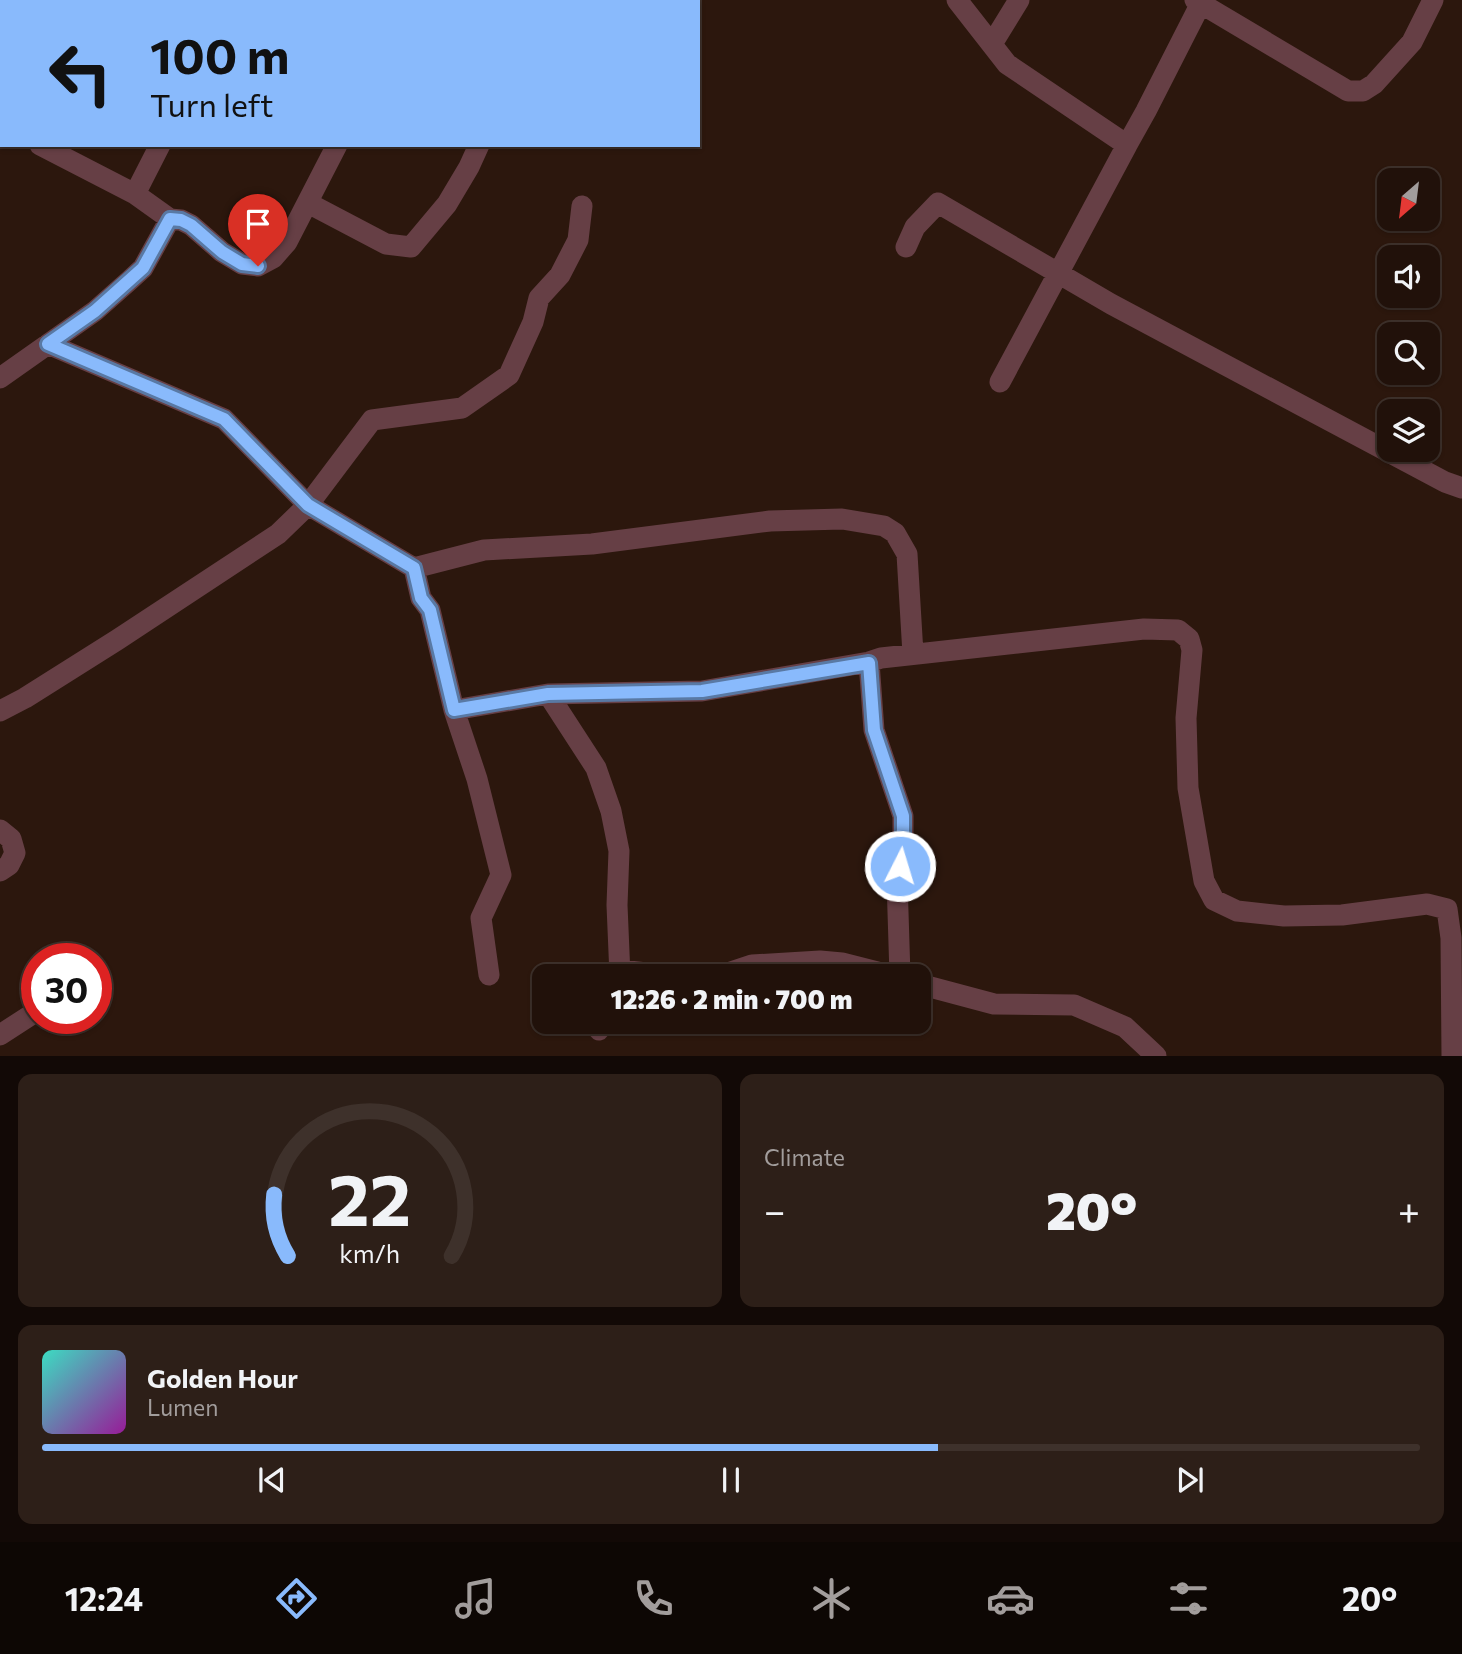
<!DOCTYPE html>
<html lang="en">
<head>
<meta charset="utf-8">
<style>
  :root { --surface:#21110a; --page:#2d1f18; --text:#f1f3f6; --muted:#a29d9c; --line:#3e312b; --accent:#89bafc }
  body { margin:0; font-family:Commissioner,sans-serif; background:var(--page); color:var(--text); height:100vh; display:flex; flex-direction:column; font-size:26px; white-space:nowrap }
  * { box-sizing:border-box; margin:0 }
  p { font-size:23px; color:var(--muted) }
  .icon { flex:none; width:38px; height:38px; fill:none; stroke:currentColor; stroke-width:2; stroke-linecap:round; stroke-linejoin:round }
  .map { position:relative; height:1056px; overflow:hidden }
  .panel { display:flex; flex-direction:column; gap:18px; padding:18px; background:#120906; flex:1 }
  .panel>* { flex:none }
  .hud { position:absolute; left:0px; top:0px; width:700px; height:147px; box-shadow:0 2px 5px #0004,0 0 0 2px var(--line); background:#89bafc; color:#111; overflow:hidden }
  .needle { width:46px; rotate:208deg }
  .tools { position:absolute; left:1377px; top:168px; display:grid; gap:14px }
  .tools a { display:grid; place-items:center; width:63px; height:63px; border-radius:14px; background:var(--surface); box-shadow:0 2px 5px #0004,0 0 0 2px var(--line); font-size:35px }
  .speed { position:absolute; left:21px; top:943px; display:flex; gap:14px; font-size:35px; font-weight:700; text-align:center }
  .speed>* { display:grid; place-content:center; width:91px; height:91px; border-radius:50%; background:var(--surface); box-shadow:0 2px 5px #0004,0 0 0 2px var(--line); line-height:1 }
  .speed .limit { border:10px solid #d22; background:#fff; color:#111 }
  .pin { position:absolute; display:grid; place-items:center; width:60px; height:60px; color:#fff; margin:-72px -30px; border-radius:50% 50% 50% 0; rotate:-45deg; box-shadow:0 0 7px #0007 }
  .pin .icon { rotate:45deg }
  .me { position:absolute; width:77px; margin:-38px; rotate:5deg; stroke-linejoin:round; filter:drop-shadow(0 0 5px #0008) }
  .turn { display:flex; align-items:center; gap:24px; height:147px; padding:0 35px; font-size:32px }
  .turn .icon { width:91px; height:91px; stroke-width:2.5 }
  .turn b { display:block; font-size:49px; line-height:60px }
  .big { font-size:52px; font-weight:800; line-height:1.1 }
  .panel .card { flex:1; display:flex; flex-direction:column; justify-content:center; gap:10px; min-width:0; padding:0 24px; border-radius:14px; background:var(--page) }
  .panel .dial { align-items:center; gap:0 }
  .dial svg { height:182px; overflow:visible; fill:none; stroke:var(--line); stroke-width:7; stroke-linecap:round; text-anchor:middle }
  .dial text { fill:var(--text); stroke:none }
  .song { display:flex; align-items:center; gap:21px }
  .cover { width:84px; height:84px; border-radius:10px; background:linear-gradient(135deg,hsl(170 70% 55%),hsl(300 70% 35%)) }
  .played { height:7px; border-radius:4px; background:linear-gradient(90deg,var(--accent) 65%,var(--line) 65%) }
  .keys { display:flex; justify-content:space-around; direction:ltr }
  .heat { display:flex; justify-content:space-between; align-items:center; font-size:38px; direction:ltr }
  .panel .tiles { flex:1; display:grid; gap:18px; grid-template-columns:1fr 1fr }
  .card:last-child { grid-column:span 2 }
  .trip { position:absolute; left:532px; top:964px; width:399px; height:70px; border-radius:14px; background:var(--surface); box-shadow:0 2px 5px #0004,0 0 0 2px var(--line); font-weight:800; line-height:70px; text-align:center }
  .tab-bar { display:flex; height:112px; justify-content:space-around; align-items:center; background:#0d0704; color:var(--muted) }
  .tab-bar .icon { width:49px; height:49px }
  .tab-bar .on { color:var(--accent) }
  .tab-bar b { font-size:32px; color:var(--text) }
  .map>svg:first-child { display:block }
</style>
</head>
<body>
<div class="map">
<svg width="1462" height="1056" viewBox="0 0 1462 1056">
  <rect width="100%" height="100%" fill="#2c170d"/>
  <g fill="none" stroke-linecap="round" stroke-linejoin="round">
    <path stroke="#663f45" stroke-width="21" d="M957,0L1007,64L1127,145L1146,111L1201,3
      M1195,0L1348,91H1363L1374,84L1412,42L1433,0
      M70,2V0
      M233,2L234,0
      M410,2L411,0
      M544,2V0
      M992,44L1019,0
      M0,125L2,126
      M40,145L135,194L170,219
      M135,194L160,145
      M308,203L386,244L411,247L447,204L469,167L479,145
      M906,247L915,227L938,203L1111,304L1445,482L1462,488
      M48,344L224,419L308,505L414,568L484,550L592,544L770,521L842,519L884,526L895,533L907,554L913,654
      M0,378L95,311L130,280L143,268L170,219L181,220L191,225L222,252L242,264L258,266L273,258L287,242L337,145
      M1000,382L1127,145
      M414,568L421,598L430,610L454,710L477,779L501,875L481,918L489,975
      M869,662L874,730L903,816V851L897,880L900,976
      M548,694L596,768L611,811L619,851L617,905L620,976
      M454,710L548,694L702,691L869,662L881,658L1144,629L1178,630L1189,639L1192,650L1186,718L1188,788L1204,881L1214,900L1237,911L1284,916L1342,915L1427,904L1447,909L1451,938L1452,1056
      M0,711L25,698L117,640L278,534L308,505L372,420L462,408L509,375L533,322L539,298L560,275L578,240L582,206
      M0,830L11,839L15,853L9,865L0,871
      M620,970L673,976
      M719,976L752,965L820,961L842,963L893,976
      M919,984L994,1004L1074,1005L1125,1027L1156,1056
      M599,1030L604,1022
      M0,1035L37,1011"/>
  </g>
  <g fill="none" stroke-linecap="round" stroke-linejoin="round">
    <g stroke="#5979a4" stroke-width="18">
      <path id="route" d="M258,266L242,264L222,252L191,225L181,220L170,219L143,268L95,311L48,344L224,419L308,505L414,568L421,598L430,610L454,710L548,694L702,691L869,663L874,730L903,816V851L900,866"/>
    </g>
    <use href="#route" stroke="#89bafc" stroke-width="12"/>
  </g>
</svg>
<div class="tools">
<a><svg class="needle" viewBox="-14 -14 28 28"><path d="M0-13l5 13h-10z" fill="#e53935"/><path d="M0 13l5-13h-10z" fill="#a29d9c"/></svg></a>
<a><svg class="icon" aria-label="sound" viewBox="0 0 24 24"><path d="M4 9h4l5-4v14l-5-4H4zM17 9q2 3 0 6"/></svg></a>
<a><svg class="icon" aria-label="search" viewBox="0 0 24 24"><circle cx="10" cy="10" r="6"/><path d="M15 15l6 6"/></svg></a>
<a><svg class="icon" aria-label="layers" viewBox="0 0 24 24"><path d="M12 4l9 5-9 5-9-5zM3 14l9 5 9-5"/></svg></a>
</div>
<div class="speed"><div class="limit">30</div></div>
<div class="pin" style="left:258px;top:266px;background:#d93025"><svg class="icon" aria-label="arrive" viewBox="0 0 24 24"><path d="M6 21V4h12l-3 4 3 4H6"/></svg></div>
<svg class="me" style="left:900px;top:866px" viewBox="-20 -20 40 40"><circle r="17" fill="#89bafc" stroke="#fff" stroke-width="3"/><path d="M0-11L8 9 0 5-8 9z" fill="#fff"/></svg>
<div class="trip">12:26 · 2 min · 700 m</div>
<div class="hud">
<div class="turn"><svg class="icon" aria-label="left" viewBox="0 0 24 24"><path d="M17 20v-9H6M10 6l-5 5 5 5"/></svg><div><b>100 m</b>Turn left</div></div>
</div>
</div>
<section class="panel">
<div class="tiles">
<div class="card dial"><svg viewBox="0 0 100 80">
<path d="M14 69A42 42 0 1 1 86 69"/>
<path d="M14 69A42 42 0 0 1 8 42" stroke="#89bafc"/>
<text x="50" y="56" font-size="32" font-weight="700">22</text>
<text x="50" y="72" font-size="11">km/h</text>
</svg></div>
<div class="card"><p>Climate</p>
<div class="heat"><a>−</a><b class="big">20°</b><a>+</a></div>
</div>
<div class="card">
<div class="song"><i class="cover"></i><div><b>Golden Hour</b><p>Lumen</p></div></div>
<div class="played"></div>
<div class="keys"><svg class="icon" aria-label="previous" viewBox="0 0 24 24"><path d="M18 5L8 12l10 7zM5 5v14"/></svg><svg class="icon" aria-label="pause" viewBox="0 0 24 24"><path d="M8 5v14M16 5v14"/></svg><svg class="icon" aria-label="next" viewBox="0 0 24 24"><path d="M6 5l10 7-10 7zM19 5v14"/></svg></div>
</div>
</div>
</section>
<nav class="tab-bar">
<b>12:24</b>
<svg class="icon on" aria-label="directions" viewBox="0 0 24 24"><path d="M12 3l9 9-9 9-9-9zM9 14v-3h6M13 9l2 2-2 2"/></svg>
<svg class="icon" aria-label="music" viewBox="0 0 24 24"><path d="M9 18V5l10-2v13"/><circle cx="6" cy="18" r="3"/><circle cx="16" cy="16" r="3"/></svg>
<svg class="icon" aria-label="phone" viewBox="0 0 24 24"><path d="M5 4h4l2 5-3 2q2 4 5 5l2-3 5 2v4C11 20 4 13 5 4z"/></svg>
<svg class="icon" aria-label="climate" viewBox="0 0 24 24"><path d="M12 3v18M4 7l16 10M4 17L20 7"/></svg>
<svg class="icon" aria-label="car" viewBox="0 0 24 24"><path d="M5 17H2v-5l4-1 3-4h7l3 4 3 1v5h-3M9 17h6M6 11h13"/><circle cx="7" cy="17" r="2"/><circle cx="17" cy="17" r="2"/></svg>
<svg class="icon" aria-label="filters" viewBox="0 0 24 24"><path d="M4 7h16M4 17h16"/><circle cx="9" cy="7" r="2"/><circle cx="15" cy="17" r="2"/></svg>
<b>20°</b>
</nav>
</body>
</html>
